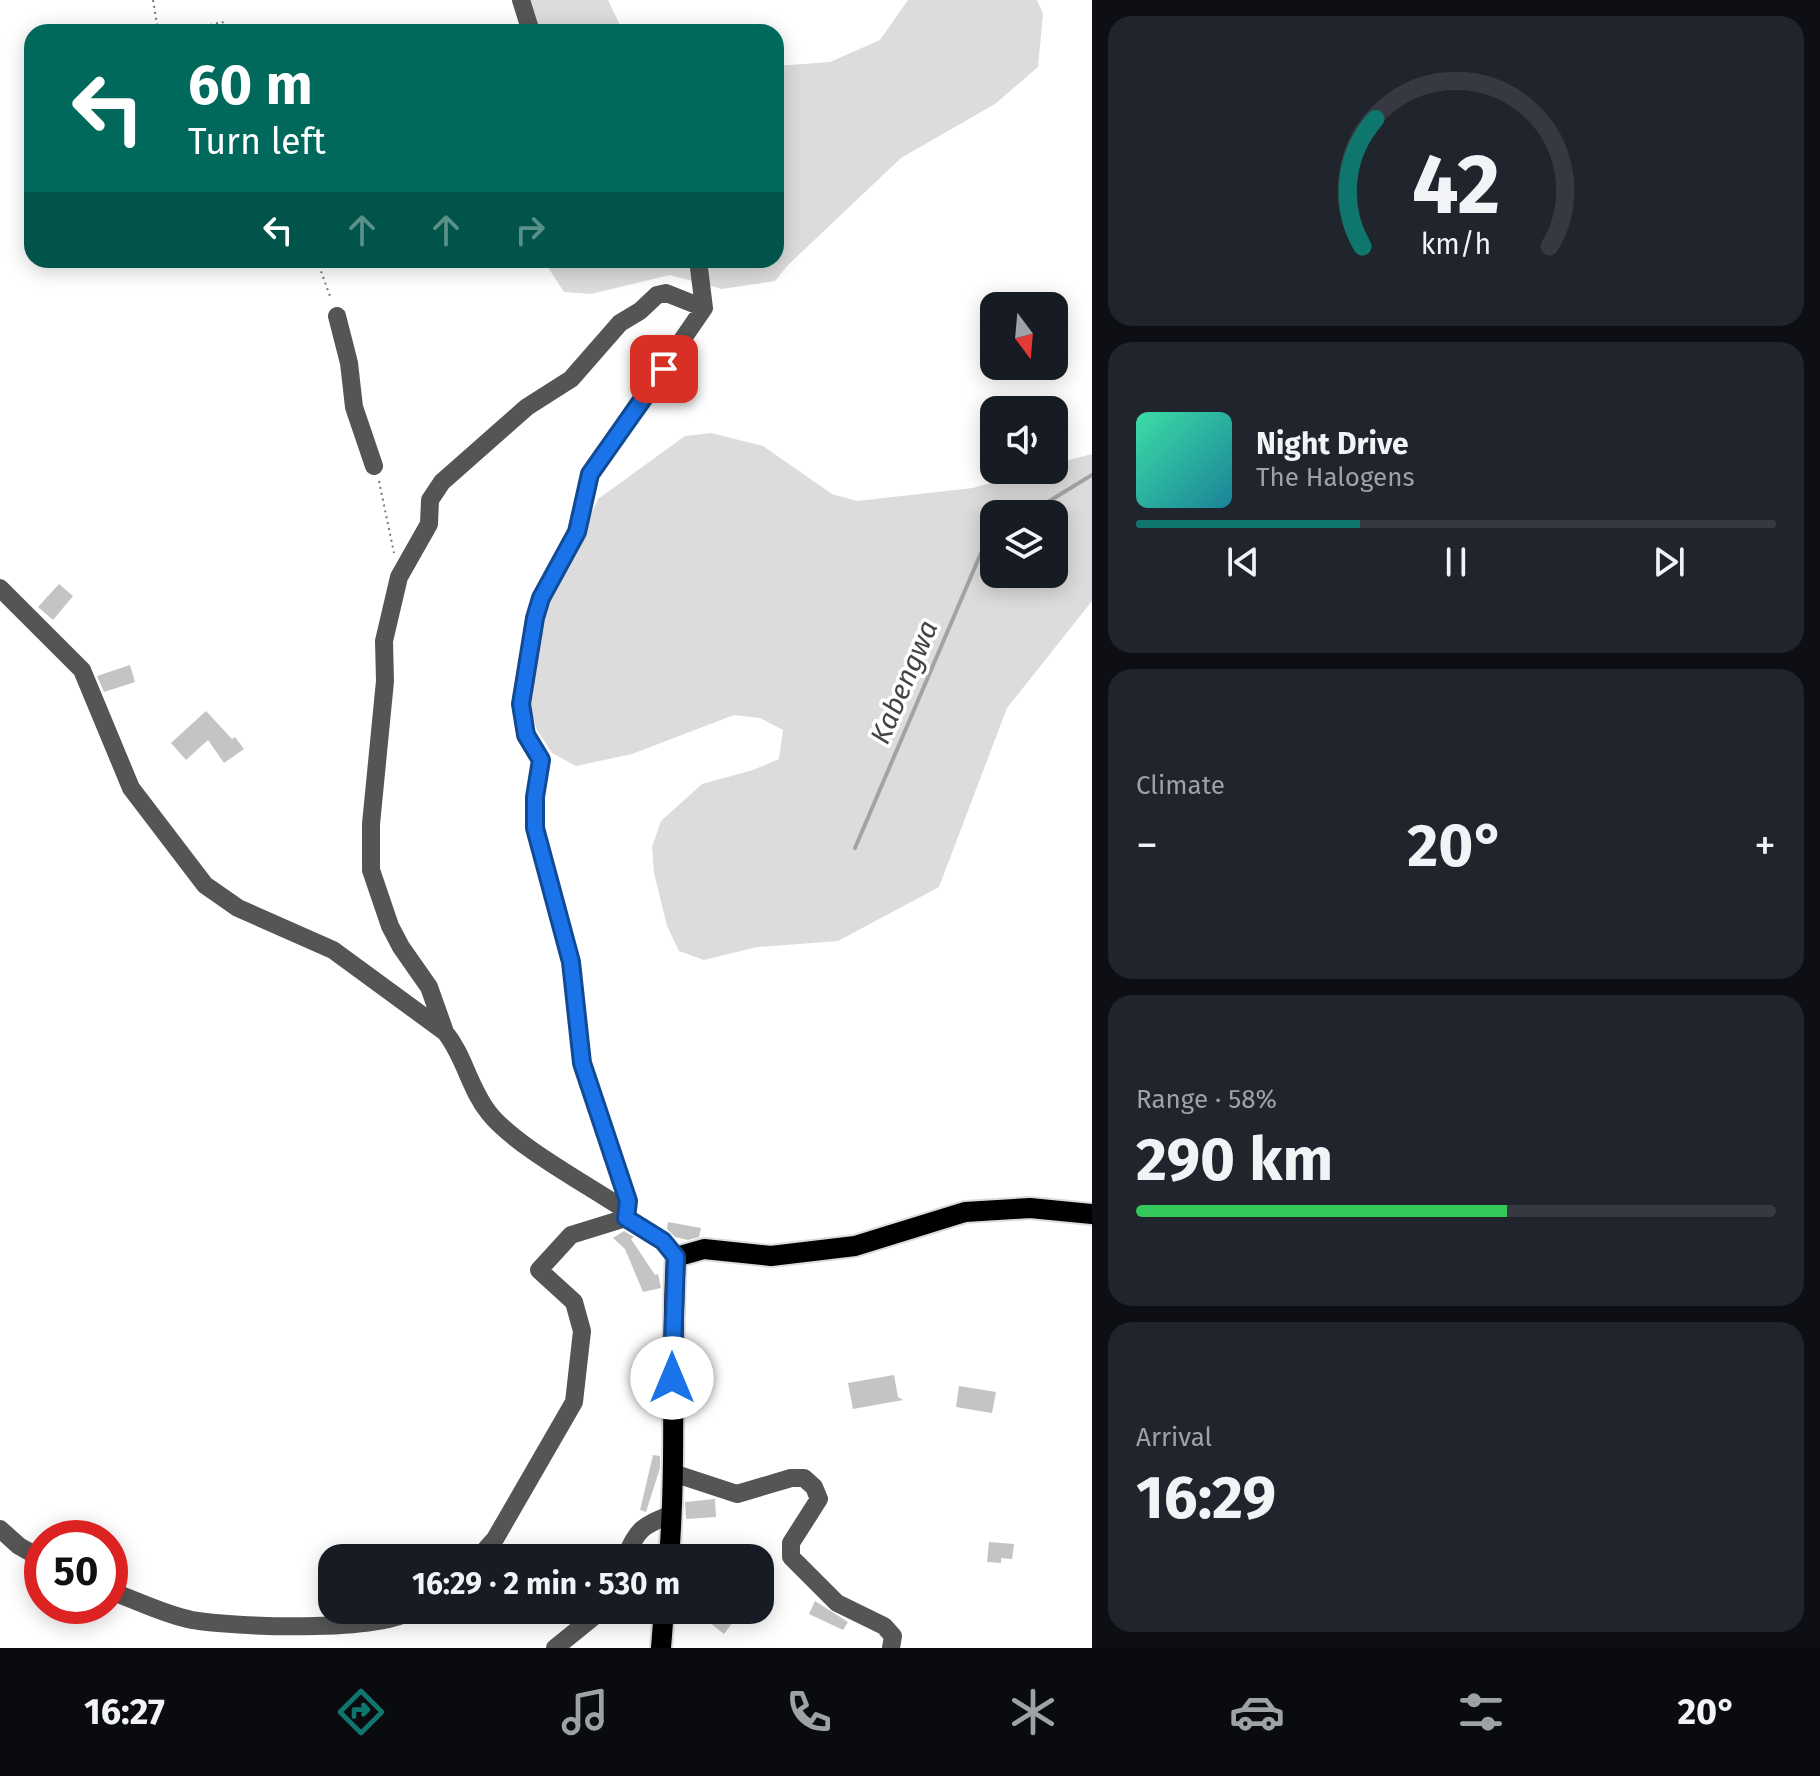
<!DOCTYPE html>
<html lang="en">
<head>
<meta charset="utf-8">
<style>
  :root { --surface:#171b24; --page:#20242c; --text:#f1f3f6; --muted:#9ea1a6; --line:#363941; --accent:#0f766e }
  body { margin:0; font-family:"Fira Sans",sans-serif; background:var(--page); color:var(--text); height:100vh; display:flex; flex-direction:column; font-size:30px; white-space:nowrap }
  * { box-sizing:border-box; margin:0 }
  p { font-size:26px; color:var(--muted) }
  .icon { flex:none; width:44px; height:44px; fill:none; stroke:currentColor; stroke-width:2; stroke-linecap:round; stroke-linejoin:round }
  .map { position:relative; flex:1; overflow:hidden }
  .details { display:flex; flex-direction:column; gap:16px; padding:16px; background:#0d0f14; width:728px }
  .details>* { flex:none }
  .hud { position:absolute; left:24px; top:24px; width:760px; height:244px; border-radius:24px; box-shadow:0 4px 20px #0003; background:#00695c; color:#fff; overflow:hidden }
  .needle { width:52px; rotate:164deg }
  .tools { position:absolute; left:980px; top:292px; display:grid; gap:16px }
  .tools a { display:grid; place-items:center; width:88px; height:88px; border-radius:16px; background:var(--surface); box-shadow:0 4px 20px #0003; font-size:40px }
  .speed { position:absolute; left:24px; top:1520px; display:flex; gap:16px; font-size:40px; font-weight:700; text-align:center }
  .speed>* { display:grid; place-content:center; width:104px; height:104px; border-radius:50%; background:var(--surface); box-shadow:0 4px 20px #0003; line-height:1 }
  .speed .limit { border:12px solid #d22; background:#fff; color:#111 }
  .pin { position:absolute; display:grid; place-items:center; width:68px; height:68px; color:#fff; margin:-34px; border-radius:16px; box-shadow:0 4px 12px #0006 }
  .me { position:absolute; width:88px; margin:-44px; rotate:0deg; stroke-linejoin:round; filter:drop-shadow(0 0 6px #0008) }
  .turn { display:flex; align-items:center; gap:28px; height:168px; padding:0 32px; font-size:36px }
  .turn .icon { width:104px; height:104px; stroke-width:2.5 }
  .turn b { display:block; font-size:56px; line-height:68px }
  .lanes { display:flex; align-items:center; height:76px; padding:0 32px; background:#0003; justify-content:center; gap:40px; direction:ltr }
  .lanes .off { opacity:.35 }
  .big { font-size:60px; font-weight:700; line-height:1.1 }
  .details .tile { flex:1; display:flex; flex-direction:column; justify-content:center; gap:12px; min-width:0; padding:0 28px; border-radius:24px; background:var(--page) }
  .details .dial { align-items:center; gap:0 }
  .dial svg { height:208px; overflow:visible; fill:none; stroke:var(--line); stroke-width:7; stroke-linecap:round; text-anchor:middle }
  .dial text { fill:var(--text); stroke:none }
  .song { display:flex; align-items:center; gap:24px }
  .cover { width:96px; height:96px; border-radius:12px; background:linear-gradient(135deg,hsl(160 70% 55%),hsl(190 70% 35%)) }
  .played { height:8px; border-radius:4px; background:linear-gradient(90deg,var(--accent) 35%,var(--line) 35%) }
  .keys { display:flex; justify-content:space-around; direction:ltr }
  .heat { display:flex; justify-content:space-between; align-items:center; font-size:44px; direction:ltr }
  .charge { height:12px; border-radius:6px; background:linear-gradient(90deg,#34c759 58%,var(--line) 0) }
  .trip { position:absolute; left:318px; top:1544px; width:456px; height:80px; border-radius:24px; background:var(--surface); box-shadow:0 4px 20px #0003; font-weight:700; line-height:80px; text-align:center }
  .dock { display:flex; height:128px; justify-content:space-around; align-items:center; background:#090b0e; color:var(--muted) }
  .dock .icon { width:56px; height:56px }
  .dock .active { color:var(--accent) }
  .dock b { font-size:36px; color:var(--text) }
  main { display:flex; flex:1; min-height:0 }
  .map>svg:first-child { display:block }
</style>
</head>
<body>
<main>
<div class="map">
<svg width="1092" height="1648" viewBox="0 0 1092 1648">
  <rect width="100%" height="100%" fill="#fff"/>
  <path fill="#dcdcdc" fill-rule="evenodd" d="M529,0H608L620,25L639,32H540L531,20Z
    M908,0H1037L1043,14L1038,67L995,104L901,158L788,265L775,281L722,289L670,275L591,294L564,292L549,269L550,260H776V66L830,62L880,40Z
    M711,433L763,446L832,494L857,501L973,488L1035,470H1054V464L1092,454V601L1007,708L939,887L838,941L757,947L704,960L679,951L667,926L654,873L652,847L661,821L702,784L753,770L779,759L783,730L760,718L734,715L632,754L576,766L552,753L537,730L529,704L544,613L598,499L685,436ZM994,514H1054V574H994Z"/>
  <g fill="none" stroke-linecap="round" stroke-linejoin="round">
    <path stroke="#a3a3a3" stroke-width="4" d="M1028,514L1092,475
      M855,848L987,539L994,534"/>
  </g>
  <path fill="#c4c4c4" d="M59,584L73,596L53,620L38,607Z
    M130,665L135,682L104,692L97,676Z
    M206,711L232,739L235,737L244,749L224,763L208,740L186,760L171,743Z
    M668,1222L701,1228L699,1237L688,1240L675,1237L667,1229Z
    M624,1231L634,1237L631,1239L655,1275L658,1274L661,1288L643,1292L625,1249L613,1238Z
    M894,1375L898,1397L903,1400L853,1409L848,1383Z
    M959,1386L996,1392L992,1413L956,1407Z
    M653,1455L660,1456V1468L646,1512L640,1510Z
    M715,1499L716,1517L686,1519L685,1502Z
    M989,1542L1014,1544L1012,1559L1001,1558V1563L987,1562Z
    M815,1601L848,1622L843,1630L809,1614Z
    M718,1610H742L724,1634L709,1622Z"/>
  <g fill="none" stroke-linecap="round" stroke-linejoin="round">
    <g stroke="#dbdbdb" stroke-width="24">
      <path id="major" d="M669,1558C677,1458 670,1357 676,1257L704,1249L771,1256L855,1246L965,1212L1030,1208L1092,1214
        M661,1648L664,1610"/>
    </g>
    <path stroke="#777" stroke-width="2" stroke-dasharray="2 4" stroke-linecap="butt" d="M153,0L158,30L163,32
      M181,32L222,22L239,32
      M317,260L331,299
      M379,481L394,553"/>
    <path stroke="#555" stroke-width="18" d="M521,0L531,32
      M337,316L349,363L354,407L374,466
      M0,588L82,670L131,788L205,885L238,908L333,950L445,1032C465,1057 469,1088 489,1113C515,1146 588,1185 625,1210
      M445,1032L429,987L401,947L390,926L371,870V824L385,681L384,641L399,577L429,524L430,500L442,482L527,407L571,379L620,323L640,311L657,295L666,293L704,308
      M676,1257L663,1241L626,1218L628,1201L582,1063L571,962L535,828V797L541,760L526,735L521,704L535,618L541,598L577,532L590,474L704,308L698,260
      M673,1473L737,1494L791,1478H804L814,1487L819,1499L791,1543V1557L837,1603L884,1626L893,1636L891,1648
      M0,1529L19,1546L42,1559
      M478,1558L495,1539L574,1402L582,1331L574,1302L539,1270L571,1235L626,1218
      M625,1558C638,1528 642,1526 672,1514
      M110,1591C136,1600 165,1615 192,1620C234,1627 378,1633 412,1610
      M555,1648L602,1610"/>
    <use href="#major" stroke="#000" stroke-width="20"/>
  </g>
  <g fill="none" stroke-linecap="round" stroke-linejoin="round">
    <g stroke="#114b97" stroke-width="20">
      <path id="route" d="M664,369L590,474L577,532L541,598L535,618L521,704L526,735L541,760L535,797V828L571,962L582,1063L628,1201L626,1218L663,1241L676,1257L672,1378"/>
    </g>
    <use href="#route" stroke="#1a73e8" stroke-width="14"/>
  </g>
  <g text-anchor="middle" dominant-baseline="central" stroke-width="7" stroke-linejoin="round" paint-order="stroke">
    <g font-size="28" font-style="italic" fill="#444" stroke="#fff">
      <text transform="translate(904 682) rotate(-67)">Kabengwa</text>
    </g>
  </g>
</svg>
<div class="tools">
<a><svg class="needle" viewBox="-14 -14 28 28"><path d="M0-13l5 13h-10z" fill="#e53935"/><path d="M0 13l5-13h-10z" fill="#9ea1a6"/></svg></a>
<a><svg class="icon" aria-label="sound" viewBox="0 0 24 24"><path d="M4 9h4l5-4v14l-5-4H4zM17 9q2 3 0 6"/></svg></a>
<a><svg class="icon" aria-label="layers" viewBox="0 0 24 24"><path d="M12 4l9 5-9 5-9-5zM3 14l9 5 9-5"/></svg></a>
</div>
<div class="speed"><div class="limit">50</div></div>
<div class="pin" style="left:664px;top:369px;background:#d93025"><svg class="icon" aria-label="arrive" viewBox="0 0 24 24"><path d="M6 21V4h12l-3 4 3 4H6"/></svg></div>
<svg class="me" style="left:672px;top:1378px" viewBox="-20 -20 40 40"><circle r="19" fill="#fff"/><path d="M0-13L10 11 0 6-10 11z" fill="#1a73e8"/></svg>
<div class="trip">16:29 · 2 min · 530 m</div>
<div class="hud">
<div class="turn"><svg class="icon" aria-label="left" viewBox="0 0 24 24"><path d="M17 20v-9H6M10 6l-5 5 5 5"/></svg><div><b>60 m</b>Turn left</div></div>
<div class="lanes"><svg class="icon" aria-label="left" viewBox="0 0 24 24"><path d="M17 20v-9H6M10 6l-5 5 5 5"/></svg><svg class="icon off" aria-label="ahead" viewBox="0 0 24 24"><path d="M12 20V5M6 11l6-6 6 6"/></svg><svg class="icon off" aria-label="ahead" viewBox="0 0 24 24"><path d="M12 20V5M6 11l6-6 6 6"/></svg><svg class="icon off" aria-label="right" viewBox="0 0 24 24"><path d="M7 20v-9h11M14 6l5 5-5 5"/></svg></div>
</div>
</div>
<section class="details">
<div class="tile dial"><svg viewBox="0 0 100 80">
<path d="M14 69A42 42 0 1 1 86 69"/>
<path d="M14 69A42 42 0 0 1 19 20" stroke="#0f766e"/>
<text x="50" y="56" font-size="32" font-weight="700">42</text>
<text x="50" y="72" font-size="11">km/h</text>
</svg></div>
<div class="tile">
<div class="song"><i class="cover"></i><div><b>Night Drive</b><p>The Halogens</p></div></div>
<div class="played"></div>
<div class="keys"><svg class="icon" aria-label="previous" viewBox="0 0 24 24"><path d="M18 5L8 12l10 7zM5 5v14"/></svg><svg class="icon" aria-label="pause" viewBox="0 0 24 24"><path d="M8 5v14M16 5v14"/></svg><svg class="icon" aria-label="next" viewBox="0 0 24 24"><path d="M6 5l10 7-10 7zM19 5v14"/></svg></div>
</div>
<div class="tile"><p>Climate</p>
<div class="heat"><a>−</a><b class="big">20°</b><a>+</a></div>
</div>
<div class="tile"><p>Range · 58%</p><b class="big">290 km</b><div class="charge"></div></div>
<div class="tile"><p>Arrival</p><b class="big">16:29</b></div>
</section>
</main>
<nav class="dock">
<b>16:27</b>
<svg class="icon active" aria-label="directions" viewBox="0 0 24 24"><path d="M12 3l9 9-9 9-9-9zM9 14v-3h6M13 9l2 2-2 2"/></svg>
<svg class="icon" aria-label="music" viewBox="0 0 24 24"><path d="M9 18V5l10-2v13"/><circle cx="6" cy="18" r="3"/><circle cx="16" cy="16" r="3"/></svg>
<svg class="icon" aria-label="phone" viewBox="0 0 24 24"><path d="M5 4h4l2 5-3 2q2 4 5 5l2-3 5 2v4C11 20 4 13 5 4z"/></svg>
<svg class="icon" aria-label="climate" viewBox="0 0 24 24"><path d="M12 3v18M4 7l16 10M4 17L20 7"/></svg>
<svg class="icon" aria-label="car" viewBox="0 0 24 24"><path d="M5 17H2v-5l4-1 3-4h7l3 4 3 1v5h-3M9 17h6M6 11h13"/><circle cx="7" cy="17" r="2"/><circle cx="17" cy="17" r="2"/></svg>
<svg class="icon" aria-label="filters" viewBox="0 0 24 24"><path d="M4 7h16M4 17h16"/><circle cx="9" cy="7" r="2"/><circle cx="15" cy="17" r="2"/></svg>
<b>20°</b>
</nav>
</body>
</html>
